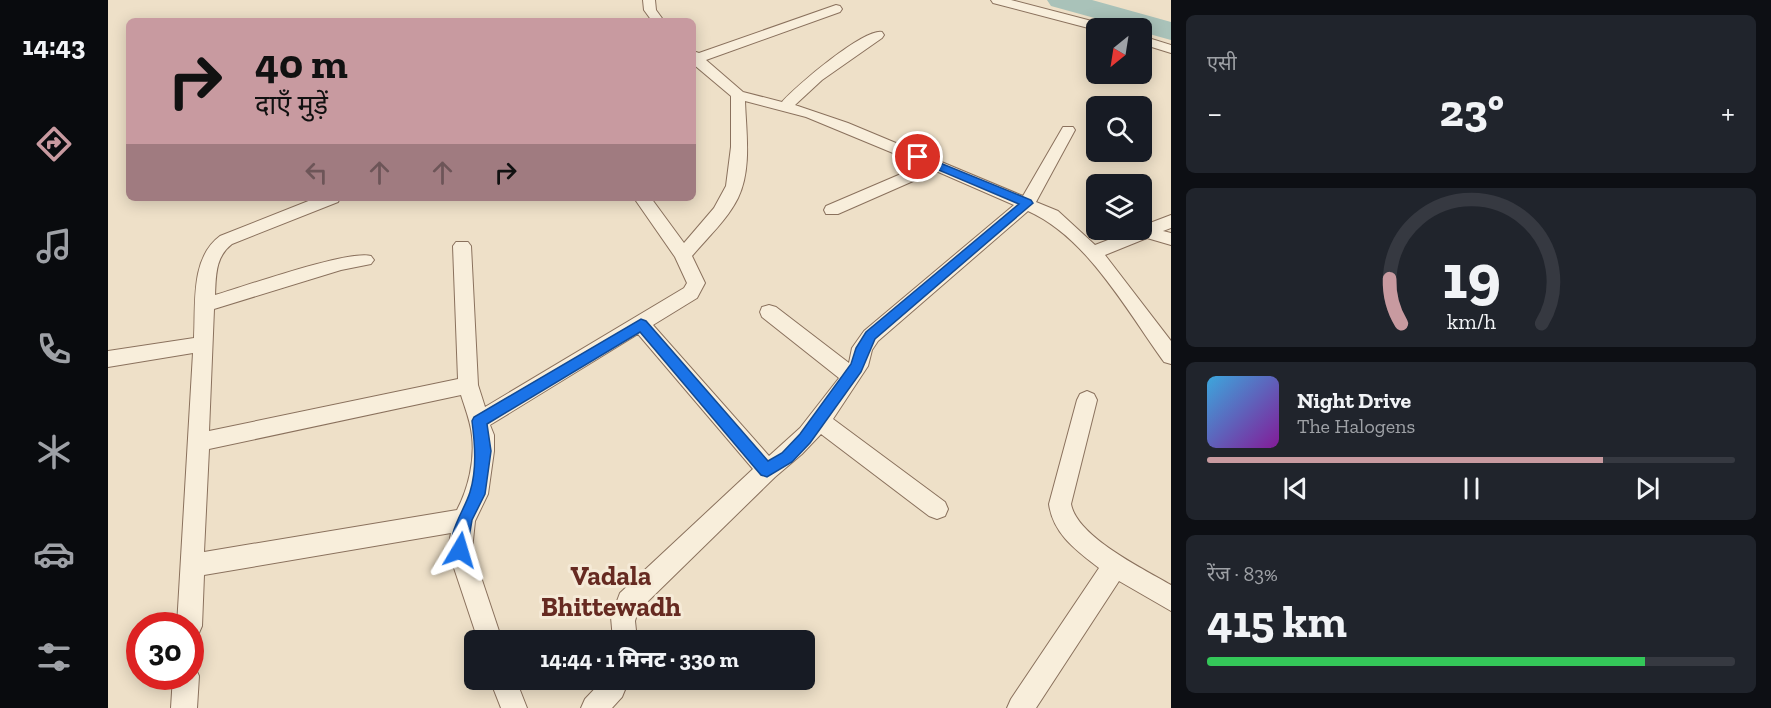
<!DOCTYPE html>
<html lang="hi">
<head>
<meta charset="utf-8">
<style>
  :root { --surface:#171b24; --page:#20242c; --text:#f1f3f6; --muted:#9ea1a6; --line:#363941; --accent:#c89aa0 }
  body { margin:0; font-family:"Zilla Slab","Noto Sans Devanagari",serif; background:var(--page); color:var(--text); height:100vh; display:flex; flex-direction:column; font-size:22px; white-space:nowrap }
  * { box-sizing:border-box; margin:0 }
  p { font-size:20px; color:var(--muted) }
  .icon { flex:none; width:33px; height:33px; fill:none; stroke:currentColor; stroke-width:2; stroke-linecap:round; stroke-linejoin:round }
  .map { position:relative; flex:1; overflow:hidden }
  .side { display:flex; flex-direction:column; gap:15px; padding:15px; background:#0d0f14; width:600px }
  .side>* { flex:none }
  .hud { position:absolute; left:18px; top:18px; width:570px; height:183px; border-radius:9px; box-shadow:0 3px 15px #0003; background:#c89aa0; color:#111; overflow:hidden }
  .needle { width:39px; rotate:210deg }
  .fabs { position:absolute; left:978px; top:18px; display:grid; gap:12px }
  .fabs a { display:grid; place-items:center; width:66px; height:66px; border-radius:9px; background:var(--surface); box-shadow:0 3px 15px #0003; font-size:30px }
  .speed { position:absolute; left:18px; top:612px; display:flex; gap:12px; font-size:30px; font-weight:700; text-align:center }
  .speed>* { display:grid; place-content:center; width:78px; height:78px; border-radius:50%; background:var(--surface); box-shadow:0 3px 15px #0003; line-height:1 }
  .speed .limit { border:9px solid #d22; background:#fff; color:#111 }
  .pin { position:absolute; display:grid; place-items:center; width:51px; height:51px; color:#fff; margin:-26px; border:3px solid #fff; border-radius:50%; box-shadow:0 2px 6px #0007 }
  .me { position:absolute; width:66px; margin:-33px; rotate:7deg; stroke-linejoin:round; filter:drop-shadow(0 0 4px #0008) }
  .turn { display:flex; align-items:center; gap:21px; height:126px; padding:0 30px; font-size:27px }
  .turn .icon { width:78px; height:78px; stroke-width:2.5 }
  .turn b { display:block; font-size:42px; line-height:51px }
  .lanes { display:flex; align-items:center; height:57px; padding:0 30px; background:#0003; justify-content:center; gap:30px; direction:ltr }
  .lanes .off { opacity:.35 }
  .big { font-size:45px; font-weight:800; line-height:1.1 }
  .side .widget { flex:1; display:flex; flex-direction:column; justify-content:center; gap:9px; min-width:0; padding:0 21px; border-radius:9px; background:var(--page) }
  .side .dial { align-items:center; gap:0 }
  .dial svg { height:156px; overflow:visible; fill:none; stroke:var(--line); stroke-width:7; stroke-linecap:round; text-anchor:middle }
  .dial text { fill:var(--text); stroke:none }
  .song { display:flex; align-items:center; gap:18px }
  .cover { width:72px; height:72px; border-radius:9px; background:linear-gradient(135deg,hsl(200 70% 55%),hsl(290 70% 35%)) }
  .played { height:6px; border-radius:3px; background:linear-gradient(90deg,var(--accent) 75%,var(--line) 75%) }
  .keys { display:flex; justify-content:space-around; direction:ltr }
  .heat { display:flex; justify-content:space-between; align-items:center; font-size:33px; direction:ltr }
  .charge { height:9px; border-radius:4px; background:linear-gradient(90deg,#34c759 83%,var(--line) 0) }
  .trip { position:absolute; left:356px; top:630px; width:351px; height:60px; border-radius:9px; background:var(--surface); box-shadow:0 3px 15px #0003; font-weight:800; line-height:60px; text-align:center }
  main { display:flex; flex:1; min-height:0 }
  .tabs { display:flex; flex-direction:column; width:108px; justify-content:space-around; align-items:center; background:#090b0e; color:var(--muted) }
  .tabs .icon { width:42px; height:42px }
  .tabs .on { color:var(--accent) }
  .tabs b { font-size:27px; color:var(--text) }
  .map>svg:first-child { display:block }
</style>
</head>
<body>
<main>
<nav class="tabs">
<b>14:43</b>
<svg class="icon on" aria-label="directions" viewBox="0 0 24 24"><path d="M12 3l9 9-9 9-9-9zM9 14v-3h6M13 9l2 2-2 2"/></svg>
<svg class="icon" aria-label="music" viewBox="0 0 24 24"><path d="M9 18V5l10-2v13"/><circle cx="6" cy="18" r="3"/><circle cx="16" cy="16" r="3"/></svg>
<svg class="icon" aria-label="phone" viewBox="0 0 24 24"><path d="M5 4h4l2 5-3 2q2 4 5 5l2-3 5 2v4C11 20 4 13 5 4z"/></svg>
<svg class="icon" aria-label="climate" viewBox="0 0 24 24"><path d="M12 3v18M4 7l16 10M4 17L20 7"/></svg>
<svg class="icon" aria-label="car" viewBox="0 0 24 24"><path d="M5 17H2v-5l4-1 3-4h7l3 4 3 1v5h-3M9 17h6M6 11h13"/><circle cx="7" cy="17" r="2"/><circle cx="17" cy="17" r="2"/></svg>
<svg class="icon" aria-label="filters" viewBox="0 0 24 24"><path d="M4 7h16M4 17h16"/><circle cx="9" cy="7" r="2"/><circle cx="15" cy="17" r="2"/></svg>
</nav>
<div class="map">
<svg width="1063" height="708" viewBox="0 0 1063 708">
  <rect width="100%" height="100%" fill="#eee0c8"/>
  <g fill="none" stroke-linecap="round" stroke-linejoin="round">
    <path fill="#a9c2b9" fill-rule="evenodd" d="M939,0H984L1063,22V40L1034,32V28H1023L943,6Z"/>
    <g stroke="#8a715d" stroke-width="2">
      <path id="minor" d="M535,0H547L548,10L556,21H544L536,10Z
        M883,0H903L999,25L1000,28H988V30L885,3Z
        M728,5L732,6L734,9L732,12L598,60L635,92L674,102C687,87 756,28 774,32L776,35L774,38L714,80L687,105L740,123L915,196L955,127H965L967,130L928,202L950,211L987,245L1026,230H1034V226L1063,215V228L1055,231L1063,233V245L1039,238L997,255L1063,341V364L1056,362C1019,311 979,237 920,211L770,341L764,350L760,366L725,419L837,502L840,509L837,516L829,519L821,516L713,434L694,454L667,477L530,611L527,621L529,640H505L503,617L512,593L645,469L530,334L382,425L386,435V451L380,494L367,521L364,550L394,640H370L340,550L343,533L96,575L94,626L90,635L82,638V626H69L85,353L0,367V351L86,338C88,305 82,258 112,236L208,198H232L230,202L124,244C107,257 108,276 107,295C135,287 242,249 263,256L266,260L263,264L233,270L106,309L101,431L350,379L345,246L348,242H360L363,246L370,385L377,407L576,288L579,283L567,257L526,198H543L576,243L606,208L618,186L623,147V96L585,64V51L591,53ZM637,101L698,117L814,165L718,206L716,210L718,214H730L828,171L906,205L756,331L744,348L741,363L668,307L661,305L654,307L652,312L654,317L731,378L692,428L661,456L545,325L589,298L597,283L584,256C600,237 619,220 630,198C644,169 638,132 637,101ZM353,395C357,408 363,423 364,436C367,461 360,489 349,510L96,552L101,449Z
        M1034,36L1063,45V53L1034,44Z
        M979,391L986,394L989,400L963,504C969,537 1036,569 1063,585V611L1011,581L928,708H899L903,699L991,568C968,550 945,534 941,504L969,400L972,394Z
        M82,665L87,667L91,676L89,708H63L65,676H82Z
        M382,680H408L419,708H393Z
        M495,680H521L514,697L504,708H473L477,699Z"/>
    </g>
    <use href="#minor" fill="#f8eedb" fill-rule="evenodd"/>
  </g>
  <path fill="#1a73e8" stroke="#114b97" stroke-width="1.5" d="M810,154L923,200L925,203L767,339L753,372L702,443L684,462L659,477L653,475L532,332L379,424L383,451L377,494L364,520L358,555L352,558L346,555C337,534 356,512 362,492C369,469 367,445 364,421L366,417L533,319L538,321L660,461L674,453L692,434L743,364L748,348L758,332L911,204L807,160L805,157Z"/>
  <g text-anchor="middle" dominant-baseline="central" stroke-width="6" stroke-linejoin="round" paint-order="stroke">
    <g font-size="27" font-weight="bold" fill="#662a21" stroke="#f5ead7">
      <text x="503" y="576">Vadala<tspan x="503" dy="31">Bhittewadh</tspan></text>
    </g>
  </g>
</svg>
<div class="fabs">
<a><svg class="needle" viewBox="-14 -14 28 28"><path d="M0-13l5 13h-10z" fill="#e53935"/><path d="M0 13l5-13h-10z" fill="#9ea1a6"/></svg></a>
<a><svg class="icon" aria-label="search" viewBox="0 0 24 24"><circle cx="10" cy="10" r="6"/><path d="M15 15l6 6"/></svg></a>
<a><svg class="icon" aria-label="layers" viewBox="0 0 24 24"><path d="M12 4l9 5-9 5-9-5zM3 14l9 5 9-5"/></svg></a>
</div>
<div class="speed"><div class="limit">30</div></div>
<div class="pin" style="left:810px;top:157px;background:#d93025"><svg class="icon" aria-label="arrive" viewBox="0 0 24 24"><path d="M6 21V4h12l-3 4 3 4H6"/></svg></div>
<svg class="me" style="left:352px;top:550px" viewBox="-20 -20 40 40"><path d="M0-17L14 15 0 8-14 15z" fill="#1a73e8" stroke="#fff" stroke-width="4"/></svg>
<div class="trip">14:44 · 1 मिनट · 330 m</div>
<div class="hud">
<div class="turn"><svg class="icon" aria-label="right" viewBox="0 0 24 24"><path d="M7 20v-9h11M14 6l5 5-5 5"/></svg><div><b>40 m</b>दाएँ मुड़ें</div></div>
<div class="lanes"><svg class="icon off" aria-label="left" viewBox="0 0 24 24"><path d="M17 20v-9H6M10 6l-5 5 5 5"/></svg><svg class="icon off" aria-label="ahead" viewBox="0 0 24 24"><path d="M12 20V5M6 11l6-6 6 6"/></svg><svg class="icon off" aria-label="ahead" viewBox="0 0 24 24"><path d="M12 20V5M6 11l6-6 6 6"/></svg><svg class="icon" aria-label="right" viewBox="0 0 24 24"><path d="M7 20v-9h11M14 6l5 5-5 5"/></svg></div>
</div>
</div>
<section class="side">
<div class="widget"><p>एसी</p>
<div class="heat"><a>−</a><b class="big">23°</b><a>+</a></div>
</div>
<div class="widget dial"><svg viewBox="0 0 100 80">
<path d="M14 69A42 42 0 1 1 86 69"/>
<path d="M14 69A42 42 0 0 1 8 46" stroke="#c89aa0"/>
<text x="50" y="56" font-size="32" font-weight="700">19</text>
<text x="50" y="72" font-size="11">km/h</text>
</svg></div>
<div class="widget">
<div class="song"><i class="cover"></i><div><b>Night Drive</b><p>The Halogens</p></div></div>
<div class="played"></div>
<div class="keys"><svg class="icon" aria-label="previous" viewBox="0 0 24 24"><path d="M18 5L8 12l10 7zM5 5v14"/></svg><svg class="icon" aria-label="pause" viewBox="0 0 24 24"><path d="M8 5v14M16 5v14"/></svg><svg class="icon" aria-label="next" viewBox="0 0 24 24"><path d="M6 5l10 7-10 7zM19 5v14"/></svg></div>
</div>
<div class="widget"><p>रेंज · 83%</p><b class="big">415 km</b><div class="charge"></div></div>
</section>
</main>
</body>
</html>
